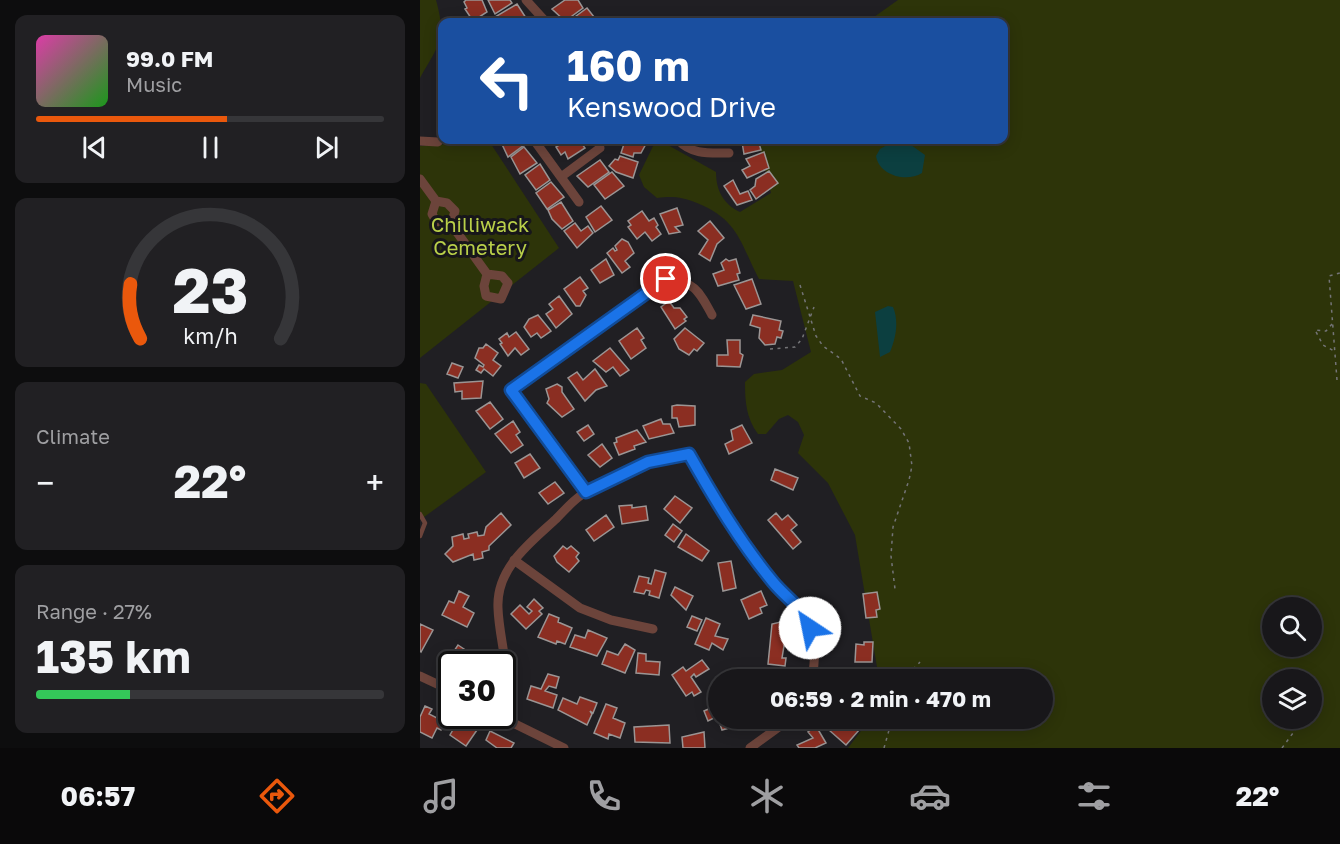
<!DOCTYPE html>
<html lang="en">
<head>
<meta charset="utf-8">
<style>
  :root { --surface:#18171a; --page:#212023; --text:#f1f3f6; --muted:#9f9fa2; --line:#363639; --accent:#ea580c }
  body { margin:0; font-family:"Golos Text",sans-serif; background:var(--page); color:var(--text); height:100vh; display:flex; flex-direction:column; font-size:22px; white-space:nowrap }
  * { box-sizing:border-box; margin:0 }
  p { font-size:20px; color:var(--muted) }
  .icon { flex:none; width:33px; height:33px; fill:none; stroke:currentColor; stroke-width:2; stroke-linecap:round; stroke-linejoin:round }
  .map { position:relative; flex:1; overflow:hidden }
  .sheet { display:flex; flex-direction:column; gap:15px; padding:15px; background:#0d0d0e; width:420px }
  .sheet>* { flex:none }
  .top-card { position:absolute; left:18px; top:18px; width:570px; height:126px; border-radius:12px; box-shadow:0 3px 15px #0003,0 0 0 2px var(--line); background:#1a4fa0; color:#fff; overflow:hidden }
  .controls { position:absolute; left:842px; top:597px; display:grid; gap:12px }
  .controls a { display:grid; place-items:center; width:60px; height:60px; border-radius:50%; background:var(--surface); box-shadow:0 3px 15px #0003,0 0 0 2px var(--line); font-size:30px }
  .speed { position:absolute; left:18px; top:651px; display:flex; gap:12px; font-size:30px; font-weight:700; text-align:center }
  .speed>* { display:grid; place-content:center; width:78px; height:78px; border-radius:50%; background:var(--surface); box-shadow:0 3px 15px #0003,0 0 0 2px var(--line); line-height:1 }
  .speed .limit { border:3px solid #111; border-radius:9px; background:#fff; color:#111 }
  .pin { position:absolute; display:grid; place-items:center; width:51px; height:51px; color:#fff; margin:-26px; border:3px solid #fff; border-radius:50%; box-shadow:0 2px 6px #0007 }
  .me { position:absolute; width:66px; margin:-33px; rotate:326deg; stroke-linejoin:round; filter:drop-shadow(0 0 4px #0008) }
  .turn { display:flex; align-items:center; gap:21px; height:126px; padding:0 30px; font-size:27px }
  .turn .icon { width:78px; height:78px; stroke-width:2.5 }
  .turn b { display:block; font-size:42px; line-height:51px }
  .big { font-size:45px; font-weight:700; line-height:1.1 }
  .sheet .tile { flex:1; display:flex; flex-direction:column; justify-content:center; gap:9px; min-width:0; padding:0 21px; border-radius:12px; background:var(--page) }
  .sheet .dial { align-items:center; gap:0 }
  .dial svg { height:156px; overflow:visible; fill:none; stroke:var(--line); stroke-width:7; stroke-linecap:round; text-anchor:middle }
  .dial text { fill:var(--text); stroke:none }
  .song { display:flex; align-items:center; gap:18px }
  .cover { width:72px; height:72px; border-radius:9px; background:linear-gradient(135deg,hsl(320 70% 55%),hsl(120 70% 35%)) }
  .played { height:6px; border-radius:3px; background:linear-gradient(90deg,var(--accent) 55%,var(--line) 55%) }
  .keys { display:flex; justify-content:space-around; direction:ltr }
  .heat { display:flex; justify-content:space-between; align-items:center; font-size:33px; direction:ltr }
  .charge { height:9px; border-radius:4px; background:linear-gradient(90deg,#34c759 27%,var(--line) 0) }
  .trip { position:absolute; left:288px; top:669px; width:345px; height:60px; border-radius:30px; background:var(--surface); box-shadow:0 3px 15px #0003,0 0 0 2px var(--line); font-weight:700; line-height:60px; text-align:center }
  .tab-bar { display:flex; height:96px; justify-content:space-around; align-items:center; background:#0a090a; color:var(--muted) }
  .tab-bar .icon { width:42px; height:42px }
  .tab-bar .selected { color:var(--accent) }
  .tab-bar b { font-size:27px; color:var(--text) }
  main { display:flex; flex:1; min-height:0 }
  .map>svg:first-child { display:block }
</style>
</head>
<body>
<main>
<section class="sheet">
<div class="tile">
<div class="song"><i class="cover"></i><div><b>99.0 FM</b><p>Music</p></div></div>
<div class="played"></div>
<div class="keys"><svg class="icon" aria-label="previous" viewBox="0 0 24 24"><path d="M18 5L8 12l10 7zM5 5v14"/></svg><svg class="icon" aria-label="pause" viewBox="0 0 24 24"><path d="M8 5v14M16 5v14"/></svg><svg class="icon" aria-label="next" viewBox="0 0 24 24"><path d="M6 5l10 7-10 7zM19 5v14"/></svg></div>
</div>
<div class="tile dial"><svg viewBox="0 0 100 80">
<path d="M14 69A42 42 0 1 1 86 69"/>
<path d="M14 69A42 42 0 0 1 9 41" stroke="#ea580c"/>
<text x="50" y="56" font-size="32" font-weight="700">23</text>
<text x="50" y="72" font-size="11">km/h</text>
</svg></div>
<div class="tile"><p>Climate</p>
<div class="heat"><a>−</a><b class="big">22°</b><a>+</a></div>
</div>
<div class="tile"><p>Range · 27%</p><b class="big">135 km</b><div class="charge"></div></div>
</section>
<div class="map">
<svg width="920" height="748" viewBox="0 0 920 748">
  <rect width="100%" height="100%" fill="#201f23"/>
  <path fill="#2d3409" fill-rule="evenodd" d="M0,0H16C27,40 19,44 0,78Z
    M478,0H920V748H428L450,719L622,718V680L459,679L435,535L408,483L378,453L384,435L378,422L368,415L359,419L346,434H338C326,418 325,401 325,382L334,374L362,370L391,352L373,281L339,279C320,243 319,220 277,203C262,197 253,196 237,198L224,187L219,175L236,140H239L296,172C296,190 303,204 320,212L351,193L338,140H584V22H447ZM852,608H891V646H852ZM852,680H891V718H852Z
    M69,141L139,248L0,358V146Z
    M0,383L6,384L66,472L0,520Z"/>
  <path fill="#0c3f40" d="M476,140H484L505,155L502,173C486,183 459,175 456,156L460,149Z
    M468,306L473,307C479,321 476,338 470,352L460,357L455,312Z"/>
  <path fill="#8b2e22" stroke="#9b9594" stroke-width="1.5" d="M46,0H62L67,12L53,21L45,9L47,8L44,2Z
    M68,0H90L92,3L75,14Z
    M145,0H158L163,8L145,21L132,9Z
    M97,4L106,18L97,22H78L75,17Z
    M167,8L178,22H148Z
    M80,140H101L104,145L88,157Z
    M147,140H159L165,148L148,159L145,152L141,155L136,147Z
    M206,140H226L227,142L221,153H214L213,157L201,153L204,144L208,145L209,143Z
    M316,140H338L341,150L324,154L322,142Z
    M104,147L117,163L100,174L91,157Z
    M344,152L349,168L327,178L322,170L330,166L326,159Z
    M200,156L218,162L213,178L196,172L189,166L195,159L198,160Z
    M180,160L189,172L168,187L157,176Z
    M120,164L130,180L116,190L105,175Z
    M349,171L358,183L336,199L330,190L335,186L336,179Z
    M192,172L204,186L185,199L174,185Z
    M313,180L320,194L328,191L332,200L317,205L304,186Z
    M131,182L144,197L127,209L116,193Z
    M141,202L153,221L142,229L132,219L128,210Z
    M181,206L192,220L175,232L166,217Z
    M257,208L263,225L255,227L260,232L249,234L240,214Z
    M222,211L229,221L234,218L238,225L236,227L241,234L232,241L225,232L217,239L208,227L211,225L208,221Z
    M290,221L304,238L297,244L290,261L279,254L288,240L278,231Z
    M155,223L161,231L168,226L173,233L157,248L144,231Z
    M202,239L208,242L214,253L205,261L210,267L202,273L187,253L193,248L195,251L197,250L195,246Z
    M186,259L194,275L180,283L171,270Z
    M306,259L309,261L316,259L320,273L317,274L319,280L298,286L293,274L304,270L301,263Z
    M160,277L168,288L163,291L166,295L160,306H156L144,289Z
    M332,279L341,304L326,309L314,285Z
    M139,296L152,314L136,328L126,314L133,309L129,304Z
    M249,301L254,308H260L267,317L264,319L266,321L255,329L241,307Z
    M118,315L131,331L121,338L117,333L111,337L104,327L109,319Z
    M333,315L361,321L359,330L363,331L361,338L357,337L355,344L345,345L339,338L340,328L330,325Z
    M217,328L224,338L221,340L226,348L211,359L199,341Z
    M265,328L284,343L277,351L274,349L269,355L259,349L254,339Z
    M96,332L109,349L101,355L95,348L88,356L80,344L82,343L79,339L87,333L89,337Z
    M307,340H320V353L323,355L320,367L297,366V355H308Z
    M66,344L78,353L73,360L81,366L73,376L64,369L61,373L56,370L59,365L63,367L64,365L55,358L59,348H63Z
    M190,348L209,370L200,376L193,367L186,372L173,361Z
    M32,363L43,367L38,378L27,374Z
    M175,369L187,386L176,390L165,401L148,378L157,372L163,380Z
    M63,381L61,398L42,399V391L35,392L34,383Z
    M137,384L142,387V392L154,409L142,417L127,403L129,399L126,389Z
    M70,402L83,419L70,429L56,411Z
    M257,405L275,406V425L259,427L257,418H252V406Z
    M241,419L243,424H250L254,433L229,439L223,426Z
    M93,421L100,432L96,435L103,445L91,453L75,434Z
    M168,425L174,434L164,441L157,432Z
    M322,425L332,443L309,454L305,444L313,440L311,430Z
    M217,430L226,442L214,446L215,449L199,455L194,443L197,442L196,438Z
    M182,444L192,458L180,467L168,455Z
    M110,454L120,468L104,478L95,463Z
    M355,469L378,478L373,490L351,480Z
    M135,482L144,493L128,504L119,493Z
    M255,496L272,508L260,523L244,509Z
    M212,505V508L226,506L228,520L202,524L199,506Z
    M81,513L91,525L69,546V550L62,552L63,558L54,560L53,554L33,562L25,554L33,546L32,537L43,534L44,539L49,538L48,534L57,532L58,536L64,535L66,527Z
    M356,513L362,520L368,515L377,525L371,530L381,542L373,549L348,520Z
    M186,515L194,527L174,541L166,530Z
    M253,524L262,531L254,542L245,535Z
    M266,534L289,551L282,561L258,547Z
    M143,546L147,549L151,546L159,553L156,557L159,561L149,572L137,562L134,556Z
    M311,561L316,588L303,591L298,563Z
    M235,570L246,573L239,598L229,595L230,591L226,590L224,594L214,592L219,576L229,578L228,583L231,584Z
    M255,587L273,596L266,610L251,595Z
    M39,591L49,596L43,607L54,613L47,627L22,615L29,601L34,603Z
    M341,591L347,605L340,608L342,613L329,619L321,600Z
    M457,592L460,609L456,610L457,617L446,618L443,594Z
    M114,599L123,608L119,611L122,614L106,629L91,614L100,605L109,614L112,611L107,607Z
    M129,614L139,618L138,622L152,628L145,644L137,641L136,644L118,637Z
    M272,616L282,620L277,631L267,627Z
    M286,618L300,624L295,636L308,639L303,650L292,643L289,650L275,644Z
    M365,621V630H370L368,647L364,646L362,658H366L365,666L348,664L352,624Z
    M0,624L13,630L1,652L0,651Z
    M168,630L187,638L177,656L150,647L155,635L165,638Z
    M444,642H453L452,662H435L436,644L444,645Z
    M205,644L215,650L205,673L182,664L187,651L198,655Z
    M38,645L62,661L60,664L37,663L30,657Z
    M218,653L226,654V661L240,662L239,675L216,673Z
    M282,660L289,669L276,677L274,674L271,677L281,692L274,696L272,692L266,696L252,675L263,667L266,671Z
    M128,674L139,677L136,688L129,686L125,691L137,695L133,708L107,699L111,686L121,689Z
    M160,697L177,703L173,713L170,711L172,714L167,725L138,710L143,698L157,704Z
    M186,704L197,708L193,718L205,723L200,738L189,734L188,739L174,733Z
    M5,706L12,709L9,714L25,722L21,730L17,728L12,738L0,732V717Z
    M293,707L298,716L288,721L284,711Z
    M298,714V718H325L316,726L302,730L297,715Z
    M427,718H440L442,724L438,728L440,729L426,745L409,730L417,722L421,725Z
    M39,719L52,727L56,726L57,730L46,746L30,735Z
    M249,725L250,743L215,742L214,727Z
    M396,726L406,743L395,748H379L377,745L393,738L388,732Z
    M70,731L94,743L91,748H77L66,740Z
    M284,732L285,748H263L262,737Z"/>
  <g fill="none" stroke-linecap="round" stroke-linejoin="round">
    <path stroke="#747477" stroke-width="1.5" stroke-dasharray="3 4.5" stroke-linecap="butt" d="M380,285L396,336L403,346L421,359L440,396L456,403L481,429L489,443L492,466L489,480L473,527L471,556L475,589
      M912,324L906,331L895,330L903,345L914,351
      M350,349L375,347L382,339L394,307
      M917,380L909,276L920,273
      M483,680L500,662
      M891,704V705
      M464,748L471,723L476,718
      M862,748L884,718"/>
    <path stroke="#6c443b" stroke-width="4.5" d="M0,514L5,523L0,536"/>
    <path stroke="#6c443b" stroke-width="9" d="M106,0L126,22
      M114,140L159,202
      M258,140C272,155 289,153 309,153
      M0,141L18,142
      M141,177L180,148
      M0,179L16,201L27,203L35,211L31,224
      M16,201L12,214L16,221L31,224
      M31,224L67,274L82,276L88,283L81,299L66,296L64,286L67,274
      M166,492L91,390L246,279C274,281 279,291 292,315
      M94,560L160,608L191,620L233,629
      M0,676L32,691
      M82,712C94,679 79,642 78,608C76,568 110,543 136,519C144,511 153,500 163,494C195,474 231,458 269,454C294,498 320,540 352,580C361,593 379,603 387,616C397,633 395,661 392,680
      M79,716L144,748
      M330,748L371,718"/>
  </g>
  <g fill="none" stroke-linecap="round" stroke-linejoin="round">
    <g stroke="#114b97" stroke-width="15">
      <path id="route" d="M246,279L91,390L166,492L228,462L269,454C294,498 320,542 353,582C366,598 385,609 390,628"/>
    </g>
    <use href="#route" stroke="#1a73e8" stroke-width="10"/>
  </g>
  <g text-anchor="middle" dominant-baseline="central" stroke-width="6" stroke-linejoin="round" paint-order="stroke">
    <g font-size="20" fill="#b9cf49" stroke="#17161a">
      <text x="60" y="224">Chilliwack<tspan x="60" dy="23">Cemetery</tspan></text>
    </g>
  </g>
</svg>
<div class="controls">
<a><svg class="icon" aria-label="search" viewBox="0 0 24 24"><circle cx="10" cy="10" r="6"/><path d="M15 15l6 6"/></svg></a>
<a><svg class="icon" aria-label="layers" viewBox="0 0 24 24"><path d="M12 4l9 5-9 5-9-5zM3 14l9 5 9-5"/></svg></a>
</div>
<div class="speed"><div class="limit">30</div></div>
<div class="pin" style="left:246px;top:279px;background:#d93025"><svg class="icon" aria-label="arrive" viewBox="0 0 24 24"><path d="M6 21V4h12l-3 4 3 4H6"/></svg></div>
<svg class="me" style="left:390px;top:628px" viewBox="-20 -20 40 40"><circle r="19" fill="#fff"/><path d="M0-13L10 11 0 6-10 11z" fill="#1a73e8"/></svg>
<div class="trip">06:59 · 2 min · 470 m</div>
<div class="top-card">
<div class="turn"><svg class="icon" aria-label="left" viewBox="0 0 24 24"><path d="M17 20v-9H6M10 6l-5 5 5 5"/></svg><div><b>160 m</b>Kenswood Drive</div></div>
</div>
</div>
</main>
<nav class="tab-bar">
<b>06:57</b>
<svg class="icon selected" aria-label="directions" viewBox="0 0 24 24"><path d="M12 3l9 9-9 9-9-9zM9 14v-3h6M13 9l2 2-2 2"/></svg>
<svg class="icon" aria-label="music" viewBox="0 0 24 24"><path d="M9 18V5l10-2v13"/><circle cx="6" cy="18" r="3"/><circle cx="16" cy="16" r="3"/></svg>
<svg class="icon" aria-label="phone" viewBox="0 0 24 24"><path d="M5 4h4l2 5-3 2q2 4 5 5l2-3 5 2v4C11 20 4 13 5 4z"/></svg>
<svg class="icon" aria-label="climate" viewBox="0 0 24 24"><path d="M12 3v18M4 7l16 10M4 17L20 7"/></svg>
<svg class="icon" aria-label="car" viewBox="0 0 24 24"><path d="M5 17H2v-5l4-1 3-4h7l3 4 3 1v5h-3M9 17h6M6 11h13"/><circle cx="7" cy="17" r="2"/><circle cx="17" cy="17" r="2"/></svg>
<svg class="icon" aria-label="filters" viewBox="0 0 24 24"><path d="M4 7h16M4 17h16"/><circle cx="9" cy="7" r="2"/><circle cx="15" cy="17" r="2"/></svg>
<b>22°</b>
</nav>
</body>
</html>
